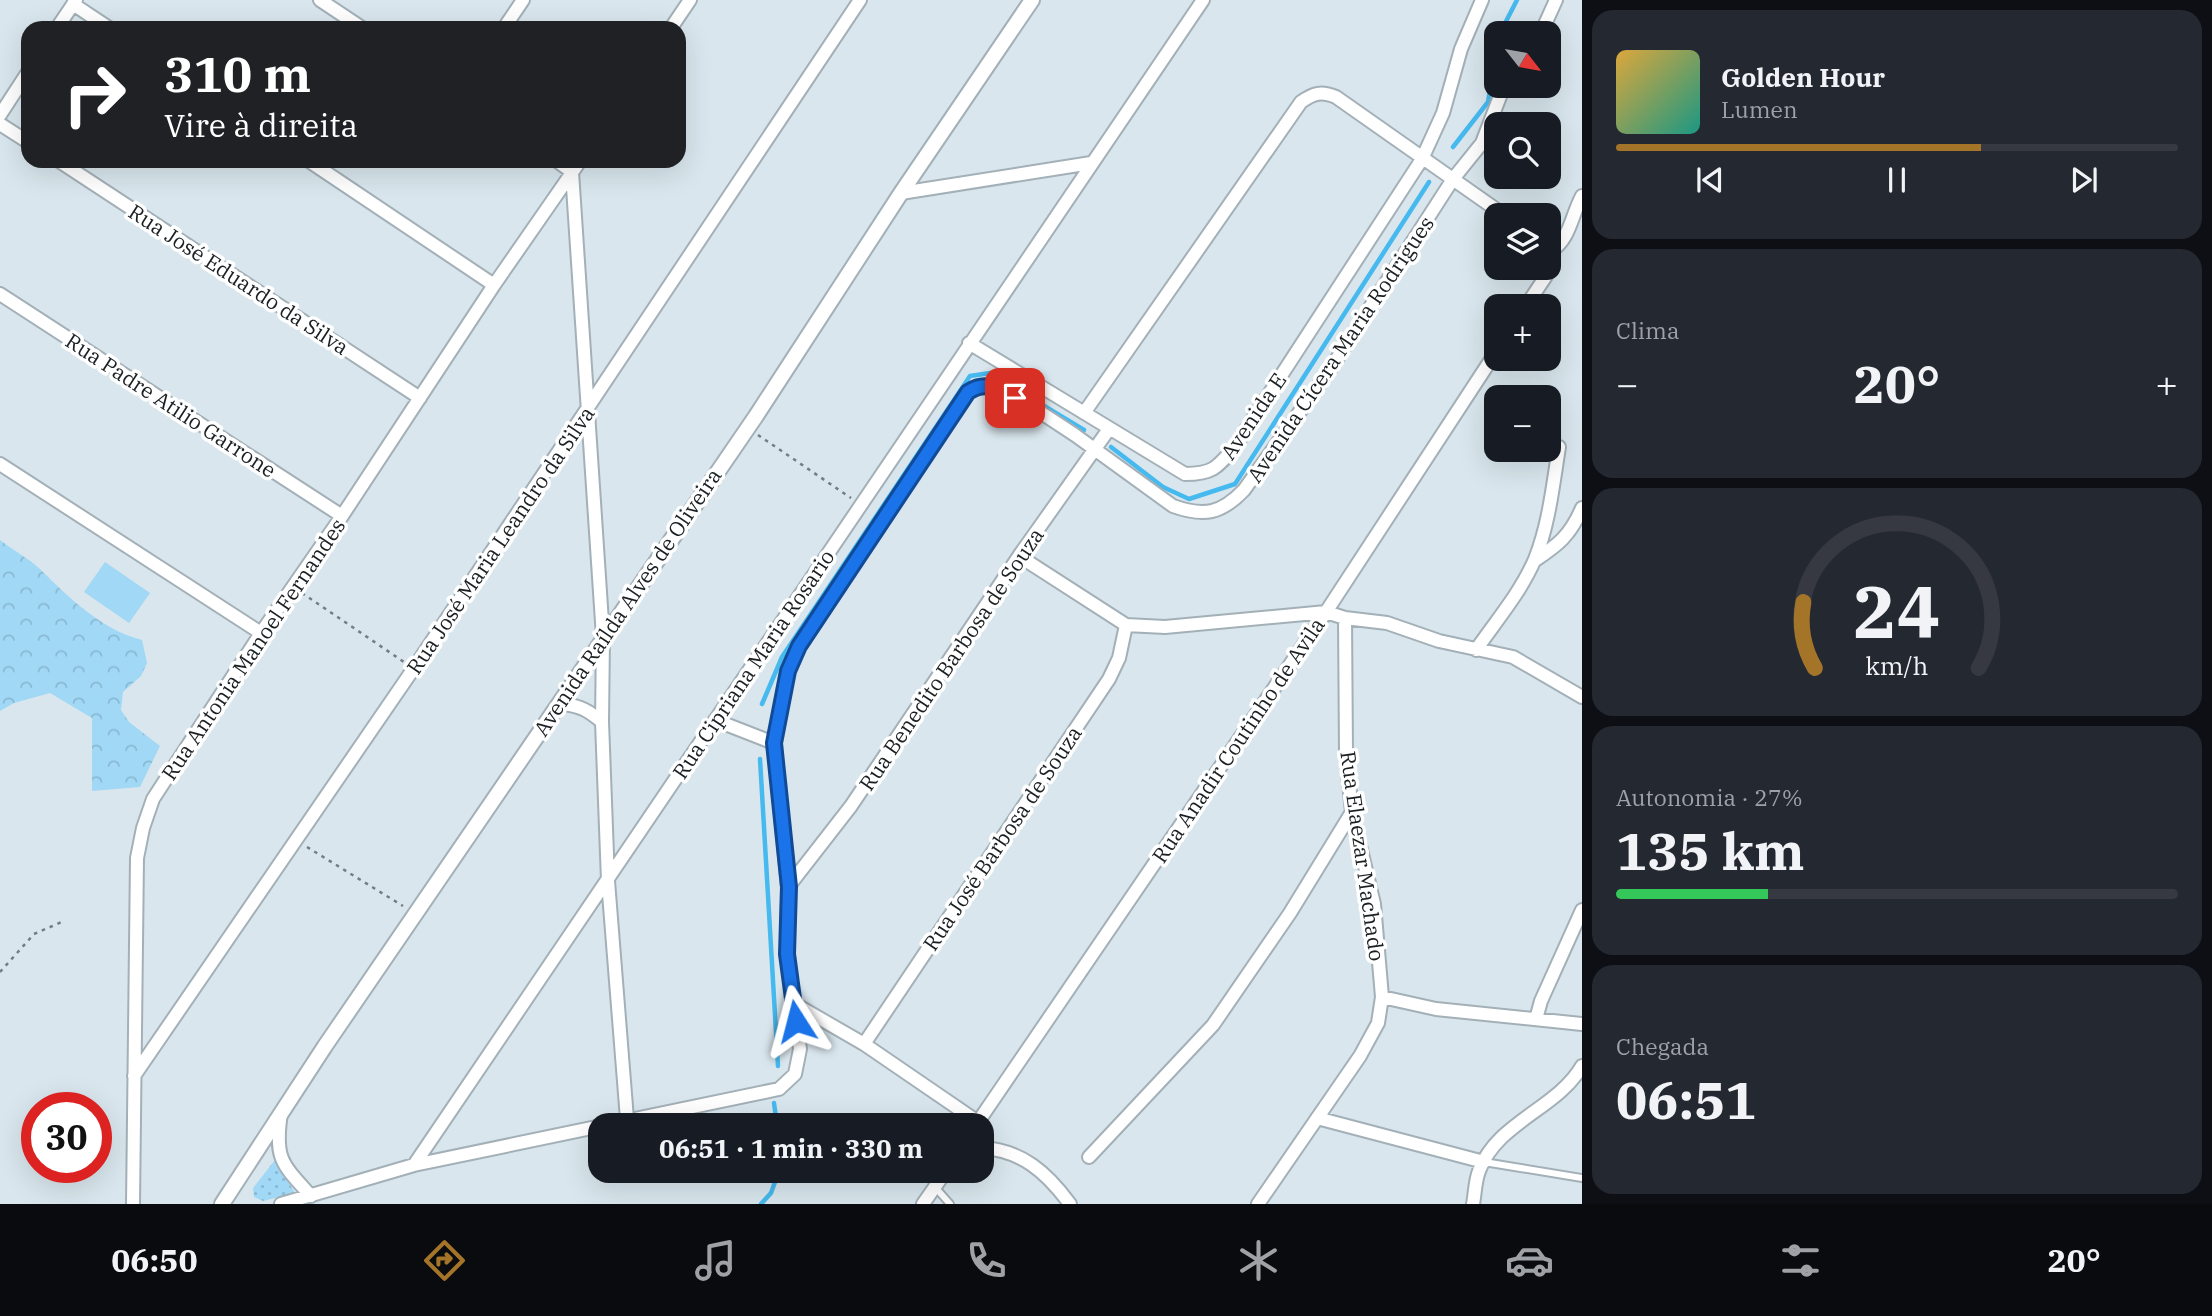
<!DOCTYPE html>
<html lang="pt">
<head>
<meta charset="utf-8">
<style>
  :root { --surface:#171b24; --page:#242831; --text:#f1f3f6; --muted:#9ea1a6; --line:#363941; --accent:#a47428 }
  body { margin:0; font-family:"IBM Plex Serif",serif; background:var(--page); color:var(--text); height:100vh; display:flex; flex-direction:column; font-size:26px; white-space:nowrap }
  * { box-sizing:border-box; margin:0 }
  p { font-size:23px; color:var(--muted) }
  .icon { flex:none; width:38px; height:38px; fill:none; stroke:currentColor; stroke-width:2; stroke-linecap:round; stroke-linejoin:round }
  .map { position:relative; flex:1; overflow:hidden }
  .details { display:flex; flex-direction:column; gap:10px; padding:10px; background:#0d0f14; width:630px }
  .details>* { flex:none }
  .guide { position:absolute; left:21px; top:21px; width:665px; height:147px; border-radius:21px; box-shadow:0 7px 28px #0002; background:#202124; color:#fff; overflow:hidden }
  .needle { width:46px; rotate:121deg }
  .fabs { position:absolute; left:1484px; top:21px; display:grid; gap:14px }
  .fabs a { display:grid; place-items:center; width:77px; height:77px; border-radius:14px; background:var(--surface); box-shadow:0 7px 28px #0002; font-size:35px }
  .speed { position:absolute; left:21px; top:1092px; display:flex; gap:14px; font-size:35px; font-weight:700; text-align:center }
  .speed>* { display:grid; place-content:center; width:91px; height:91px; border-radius:50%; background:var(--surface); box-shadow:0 7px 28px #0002; line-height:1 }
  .speed .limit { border:10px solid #d22; background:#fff; color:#111 }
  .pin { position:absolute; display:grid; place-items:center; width:60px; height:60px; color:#fff; margin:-30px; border-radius:14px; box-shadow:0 4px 10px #0006 }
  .me { position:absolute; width:77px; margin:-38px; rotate:351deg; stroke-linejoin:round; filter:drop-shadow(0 0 5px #0008) }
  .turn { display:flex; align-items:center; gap:24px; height:147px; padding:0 28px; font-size:32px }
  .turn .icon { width:91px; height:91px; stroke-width:2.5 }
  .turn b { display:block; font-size:49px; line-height:60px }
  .big { font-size:52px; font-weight:700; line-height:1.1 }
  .details .widget { flex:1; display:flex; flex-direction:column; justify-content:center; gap:10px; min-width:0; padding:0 24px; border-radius:21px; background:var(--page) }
  .details .dial { align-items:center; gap:0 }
  .dial svg { height:182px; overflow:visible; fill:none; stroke:var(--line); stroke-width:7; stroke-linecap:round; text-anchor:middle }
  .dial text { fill:var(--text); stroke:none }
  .song { display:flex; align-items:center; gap:21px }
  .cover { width:84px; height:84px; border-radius:10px; background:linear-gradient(135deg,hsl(40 70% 55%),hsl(170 70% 35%)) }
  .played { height:7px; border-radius:4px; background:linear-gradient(90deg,var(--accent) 65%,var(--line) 65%) }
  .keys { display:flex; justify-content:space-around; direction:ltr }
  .heat { display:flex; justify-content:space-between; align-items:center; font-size:38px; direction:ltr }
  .charge { height:10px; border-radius:5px; background:linear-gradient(90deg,#34c759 27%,var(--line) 0) }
  .trip { position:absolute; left:588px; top:1113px; width:406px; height:70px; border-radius:21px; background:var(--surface); box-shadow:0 7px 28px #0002; font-weight:700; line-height:70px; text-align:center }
  .dock { display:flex; height:112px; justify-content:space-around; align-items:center; background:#090b0e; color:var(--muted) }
  .dock .icon { width:49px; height:49px }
  .dock .selected { color:var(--accent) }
  .dock b { font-size:32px; color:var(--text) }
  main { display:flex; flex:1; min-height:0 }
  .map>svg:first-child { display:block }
</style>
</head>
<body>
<main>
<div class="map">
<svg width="1582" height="1204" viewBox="0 0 1582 1204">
  <defs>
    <pattern id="forest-crowns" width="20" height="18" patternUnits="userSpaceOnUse" patternTransform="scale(1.75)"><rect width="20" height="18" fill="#a0d8f6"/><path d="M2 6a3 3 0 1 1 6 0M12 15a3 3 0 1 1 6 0" fill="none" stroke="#89b9d3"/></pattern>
    <pattern id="garden-dots" width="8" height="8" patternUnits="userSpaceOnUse" patternTransform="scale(1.75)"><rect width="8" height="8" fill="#a0d8f6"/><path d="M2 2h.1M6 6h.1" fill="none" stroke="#89b9d3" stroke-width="1.8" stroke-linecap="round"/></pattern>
  </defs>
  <rect width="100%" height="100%" fill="#d9e6ed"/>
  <path fill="#a0d8f6" d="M105,562L150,593L129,623L84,592Z"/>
  <path fill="url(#forest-crowns)" d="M0,540C13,550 28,558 40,569C68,597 102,630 142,640L147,663L141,676L123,692L121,710L129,722L160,746L140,787L92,791V718L50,693L14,703L0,711Z"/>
  <path fill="url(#garden-dots)" d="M275,1160L295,1193L263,1201L254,1197L253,1188Z"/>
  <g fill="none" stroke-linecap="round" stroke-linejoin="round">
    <path stroke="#46b9ef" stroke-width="4.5" d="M1500,33L1517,0
      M1453,147L1488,102L1496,53
      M1111,447L1163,487L1189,499L1235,484L1429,182
      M762,704L782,657L970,376L990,373L1084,430
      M760,759L778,1066
      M774,1103L777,1125
      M761,1204L771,1193L779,1171"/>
    <g stroke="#a3b0b7" stroke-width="10">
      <path id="service" d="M1484,1162L1582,1178
        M935,1187L950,1204"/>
    </g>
    <g stroke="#a3b0b7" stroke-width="16">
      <path id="minor" d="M320,0L362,28
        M73,4L109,28
        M57,28L76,0
        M504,28L523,0
        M671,28L690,0
        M1541,33L1556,0
        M0,115L28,72
        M0,124L28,142
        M59,161L420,398
        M309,161L494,285
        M557,161L572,172L603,637L602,722L608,881L627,1119
        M901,193L1091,163
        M1549,252C1570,241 1571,216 1582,196
        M0,294L342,516
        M1526,306L1546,276L1548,268
        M969,343L1185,474C1212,474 1217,468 1234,448L1422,159L1443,113L1461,49L1482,0
        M1084,413L1301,102C1314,93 1321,91 1336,97L1504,215
        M0,464L261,633
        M1019,556L1126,625L1165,627L1326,612L1345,618L1346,753L1352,812L1374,904L1382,997L1378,1023L1360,1056L1258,1204
        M1534,561C1558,545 1570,536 1582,508
        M1345,618L1387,623L1439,641L1513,657L1582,697
        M1476,650C1496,621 1521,592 1535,559C1549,524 1553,485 1559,447
        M555,711L563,704C581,706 589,711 602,722
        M715,720L774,743
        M788,887L851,806L1019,556L1109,429
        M1382,997L1436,1009L1582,1024
        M793,1003L864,1044L978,1122
        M1536,1019L1541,1001L1582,910
        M864,1044L1109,679L1119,658L1126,625
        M134,1076L414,668L860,0
        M281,1113C274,1159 282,1164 311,1196
        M1317,1118L1484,1162
        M976,1125L1326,612L1496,352
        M982,1148C1022,1150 1047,1173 1070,1204
        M1089,1157L1213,1025L1290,913L1352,812
        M414,1165L1203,0
        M133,1204L137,858L143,828L153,799L261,633L342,516L494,285L580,161
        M281,1204L414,1165L779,1089L795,1074L800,1049L787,954L788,887L774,743L788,671L799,646L968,392L978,386H988L1034,408L1075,435L1173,506C1204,517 1221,514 1244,490L1331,368L1453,179L1482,143L1504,86
        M923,1204L946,1171
        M1473,1204C1475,1194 1475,1181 1479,1171C1497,1122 1557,1109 1582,1066"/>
    </g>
    <g stroke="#a3b0b7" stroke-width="18">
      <path id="tertiary" d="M222,1204L325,1046L756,416L901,193L1032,0"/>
    </g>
    <path stroke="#747d82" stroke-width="2.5" stroke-dasharray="3.5 5" stroke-linecap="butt" d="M758,435L851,498
      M302,593L404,662
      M307,847L403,906
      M0,972L34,934L64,921"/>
    <use href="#service" stroke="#fff" stroke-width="6"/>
    <use href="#minor" stroke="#fff" stroke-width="12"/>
    <use href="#tertiary" stroke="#fff" stroke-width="14"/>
  </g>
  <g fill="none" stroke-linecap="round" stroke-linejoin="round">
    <g stroke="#114b97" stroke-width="18">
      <path id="route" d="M796,1021L787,954L789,887L774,743L788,671L799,646L968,392C986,380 998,389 1015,398"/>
    </g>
    <use href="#route" stroke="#1a73e8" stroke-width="12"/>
  </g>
  <g text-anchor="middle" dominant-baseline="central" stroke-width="7" stroke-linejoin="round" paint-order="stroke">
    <g font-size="21" fill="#1a1f22" stroke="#fff">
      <text transform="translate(239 279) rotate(33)">Rua José Eduardo da Silva</text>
      <text transform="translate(1340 349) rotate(-56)">Avenida Cícera Maria Rodrigues</text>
      <text transform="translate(171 405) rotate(33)">Rua Padre Atilio Garrone</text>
      <text transform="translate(1253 416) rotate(-56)">Avenida E</text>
      <text transform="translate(500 540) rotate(-56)">Rua José Maria Leandro da Silva</text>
      <text transform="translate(627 602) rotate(-56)">Avenida Raílda Alves de Oliveira</text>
      <text transform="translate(253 649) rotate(-56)">Rua Antonia Manoel Fernandes</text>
      <text transform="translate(951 659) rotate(-56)">Rua Benedito Barbosa de Souza</text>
      <text transform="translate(753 664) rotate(-56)">Rua Cipriana Maria Rosario</text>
      <text transform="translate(1238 740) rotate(-56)">Rua Anadir Coutinho de Avila</text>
      <text transform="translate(1002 838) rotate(-56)">Rua José Barbosa de Souza</text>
      <text transform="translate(1363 856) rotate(82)">Rua Elaezar Machado</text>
    </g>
  </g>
</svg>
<div class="fabs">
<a><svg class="needle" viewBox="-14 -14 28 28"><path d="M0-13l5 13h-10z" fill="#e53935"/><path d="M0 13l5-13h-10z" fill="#9ea1a6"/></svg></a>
<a><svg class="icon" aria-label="search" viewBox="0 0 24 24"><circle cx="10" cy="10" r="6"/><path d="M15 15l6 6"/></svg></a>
<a><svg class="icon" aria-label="layers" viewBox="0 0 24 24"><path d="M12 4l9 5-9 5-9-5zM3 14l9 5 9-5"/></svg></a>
<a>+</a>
<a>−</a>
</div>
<div class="speed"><div class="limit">30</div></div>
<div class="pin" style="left:1015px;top:398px;background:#d93025"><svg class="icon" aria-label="arrive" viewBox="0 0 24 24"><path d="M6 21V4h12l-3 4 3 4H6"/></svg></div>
<svg class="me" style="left:796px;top:1021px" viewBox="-20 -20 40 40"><path d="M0-17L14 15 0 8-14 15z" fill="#1a73e8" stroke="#fff" stroke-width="4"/></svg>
<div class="trip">06:51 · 1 min · 330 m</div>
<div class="guide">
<div class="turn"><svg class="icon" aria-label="right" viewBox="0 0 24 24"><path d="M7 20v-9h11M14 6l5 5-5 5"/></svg><div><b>310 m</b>Vire à direita</div></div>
</div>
</div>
<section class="details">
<div class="widget">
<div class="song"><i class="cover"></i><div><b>Golden Hour</b><p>Lumen</p></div></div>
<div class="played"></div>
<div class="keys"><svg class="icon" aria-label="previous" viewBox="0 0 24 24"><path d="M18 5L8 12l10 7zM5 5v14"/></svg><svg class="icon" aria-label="pause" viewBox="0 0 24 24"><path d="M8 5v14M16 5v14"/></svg><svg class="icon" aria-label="next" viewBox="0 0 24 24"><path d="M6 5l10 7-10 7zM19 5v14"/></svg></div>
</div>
<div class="widget"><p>Clima</p>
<div class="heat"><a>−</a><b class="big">20°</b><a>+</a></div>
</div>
<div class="widget dial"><svg viewBox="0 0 100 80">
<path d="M14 69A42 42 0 1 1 86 69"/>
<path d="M14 69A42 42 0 0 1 9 40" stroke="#a47428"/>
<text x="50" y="56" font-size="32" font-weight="700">24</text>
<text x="50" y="72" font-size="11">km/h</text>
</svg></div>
<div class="widget"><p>Autonomia · 27%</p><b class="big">135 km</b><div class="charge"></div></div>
<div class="widget"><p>Chegada</p><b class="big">06:51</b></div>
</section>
</main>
<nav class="dock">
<b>06:50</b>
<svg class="icon selected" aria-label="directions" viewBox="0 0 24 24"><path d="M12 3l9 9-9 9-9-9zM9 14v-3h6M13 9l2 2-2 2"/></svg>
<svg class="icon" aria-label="music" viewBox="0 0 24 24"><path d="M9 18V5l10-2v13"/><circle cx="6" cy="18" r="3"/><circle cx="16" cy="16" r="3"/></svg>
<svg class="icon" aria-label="phone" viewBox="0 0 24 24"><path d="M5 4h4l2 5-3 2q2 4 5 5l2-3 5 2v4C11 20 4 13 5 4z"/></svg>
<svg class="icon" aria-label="climate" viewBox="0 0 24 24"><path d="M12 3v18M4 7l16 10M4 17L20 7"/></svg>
<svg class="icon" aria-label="car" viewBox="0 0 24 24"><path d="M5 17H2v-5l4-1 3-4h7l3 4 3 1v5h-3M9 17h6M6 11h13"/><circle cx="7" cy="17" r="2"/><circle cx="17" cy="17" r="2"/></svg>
<svg class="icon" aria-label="filters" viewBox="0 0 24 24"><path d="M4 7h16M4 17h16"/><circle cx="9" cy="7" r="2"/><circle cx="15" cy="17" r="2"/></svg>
<b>20°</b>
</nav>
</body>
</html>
